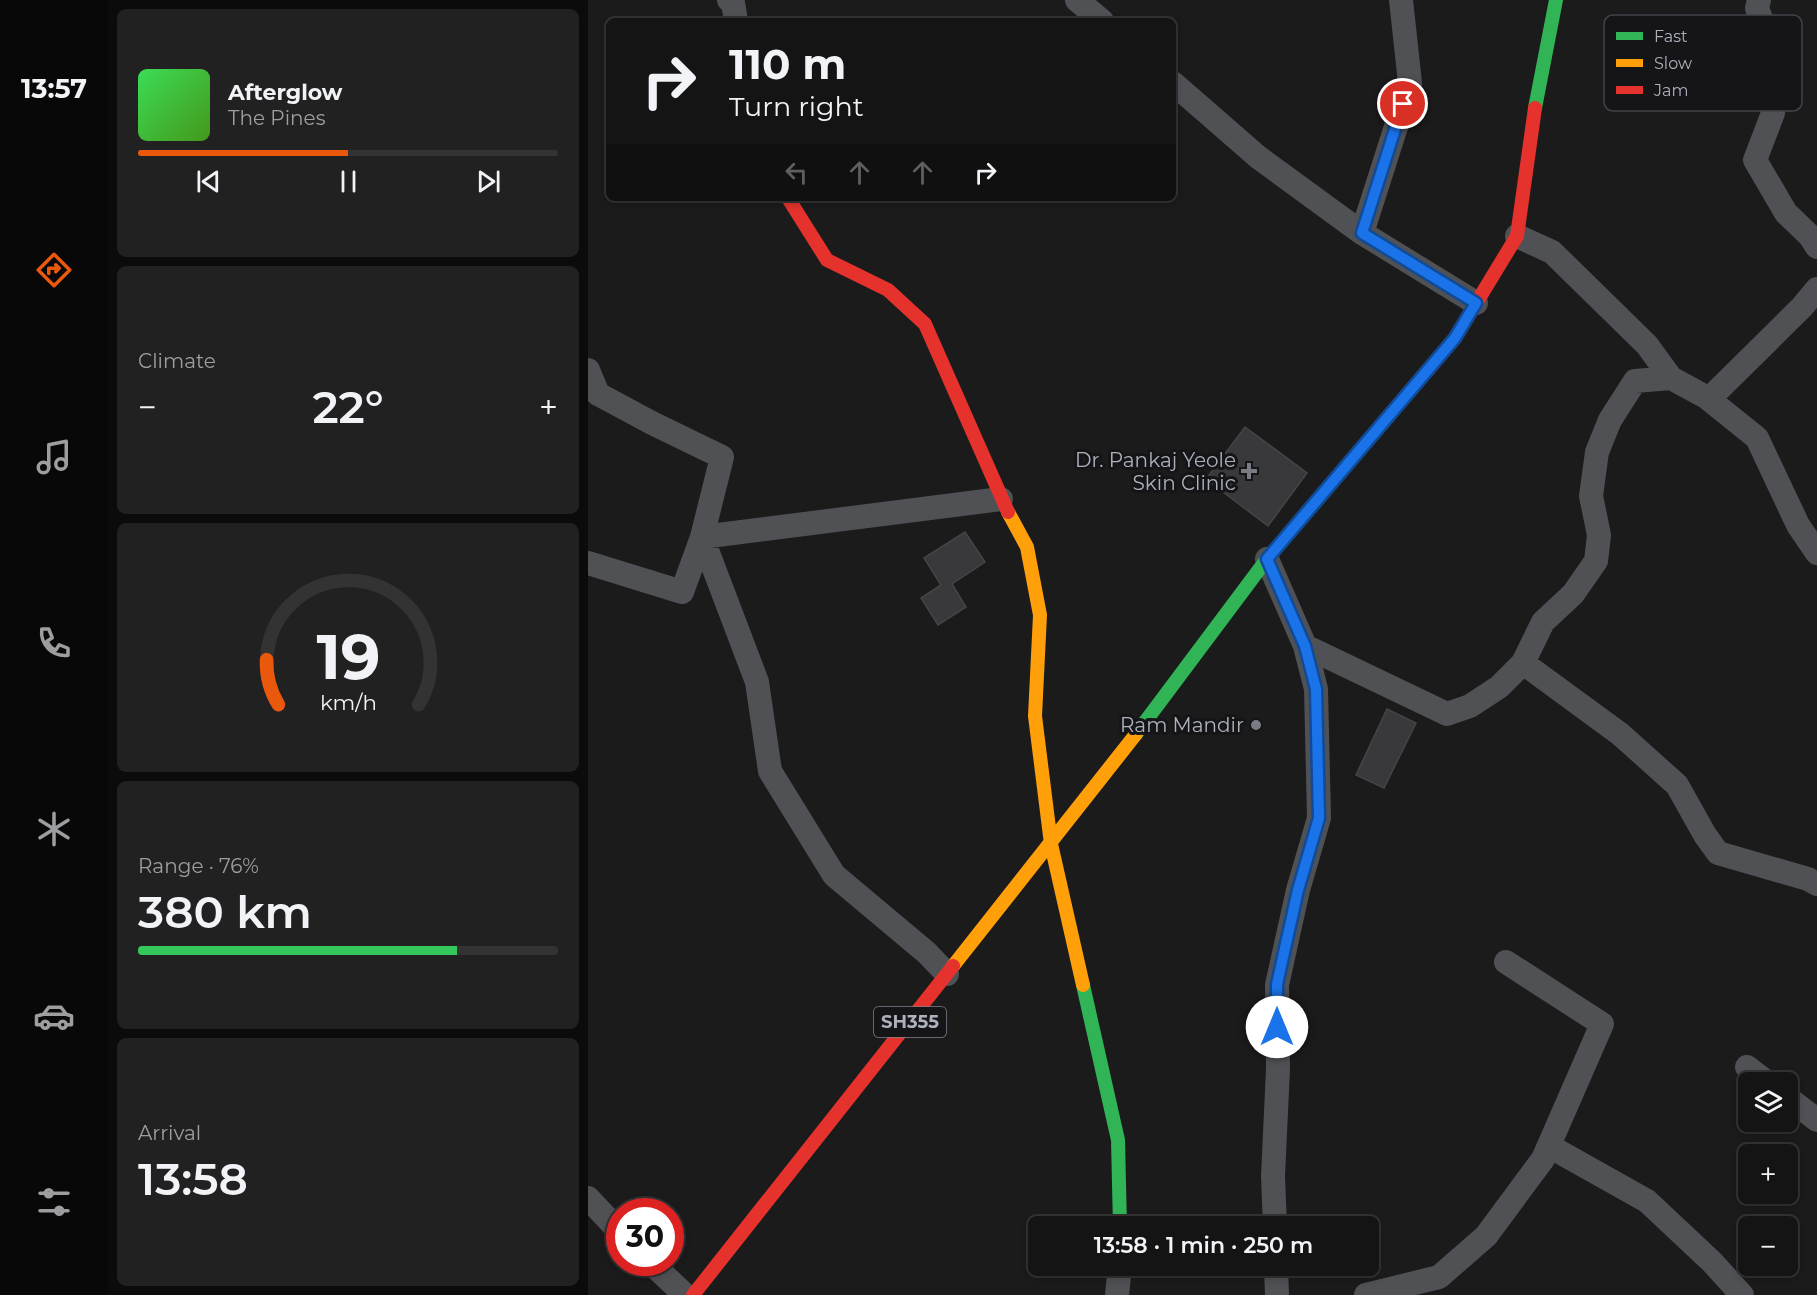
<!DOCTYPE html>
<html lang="en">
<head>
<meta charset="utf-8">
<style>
  :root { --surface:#141415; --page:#212122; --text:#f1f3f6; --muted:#9d9ea0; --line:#333334; --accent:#ea580c }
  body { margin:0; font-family:Montserrat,sans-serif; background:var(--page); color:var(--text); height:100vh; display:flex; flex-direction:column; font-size:22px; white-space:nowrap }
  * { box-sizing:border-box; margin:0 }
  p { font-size:20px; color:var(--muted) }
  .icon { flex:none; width:33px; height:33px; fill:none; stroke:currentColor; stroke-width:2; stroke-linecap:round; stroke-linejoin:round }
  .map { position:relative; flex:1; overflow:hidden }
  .details { display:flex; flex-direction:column; gap:9px; padding:9px; background:#0b0b0c; width:480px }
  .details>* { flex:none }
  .top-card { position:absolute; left:18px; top:18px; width:570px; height:183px; border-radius:9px; box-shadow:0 3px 9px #0003,0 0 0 2px var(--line); background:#141415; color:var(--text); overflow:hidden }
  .controls { position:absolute; left:1150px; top:1072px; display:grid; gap:12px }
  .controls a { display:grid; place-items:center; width:60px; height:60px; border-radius:9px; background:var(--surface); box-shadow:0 3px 9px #0003,0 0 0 2px var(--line); font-size:30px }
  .speed { position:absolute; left:18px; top:1198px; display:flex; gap:12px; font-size:30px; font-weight:700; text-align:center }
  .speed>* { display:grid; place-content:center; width:78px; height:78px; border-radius:50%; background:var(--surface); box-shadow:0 3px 9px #0003,0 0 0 2px var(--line); line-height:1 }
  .speed .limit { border:9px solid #d22; background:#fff; color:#111 }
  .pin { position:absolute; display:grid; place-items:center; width:51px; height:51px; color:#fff; margin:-26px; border:3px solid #fff; border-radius:50%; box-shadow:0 2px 6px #0007 }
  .me { position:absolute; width:66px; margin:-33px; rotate:0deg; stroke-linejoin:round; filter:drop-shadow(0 0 4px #0008) }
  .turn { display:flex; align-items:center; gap:21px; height:126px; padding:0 24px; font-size:27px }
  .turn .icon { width:78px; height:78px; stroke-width:2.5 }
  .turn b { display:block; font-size:42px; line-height:51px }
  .lanes { display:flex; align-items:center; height:57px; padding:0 24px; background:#0003; justify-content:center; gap:30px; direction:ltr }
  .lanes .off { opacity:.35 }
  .big { font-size:45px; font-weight:600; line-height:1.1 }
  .details .widget { flex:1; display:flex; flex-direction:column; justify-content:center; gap:9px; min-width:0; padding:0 21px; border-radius:9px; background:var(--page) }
  .details .dial { align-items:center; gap:0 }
  .dial svg { height:156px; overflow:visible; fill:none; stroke:var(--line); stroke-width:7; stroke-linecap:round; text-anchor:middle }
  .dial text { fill:var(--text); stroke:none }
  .song { display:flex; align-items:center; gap:18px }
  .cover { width:72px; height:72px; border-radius:9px; background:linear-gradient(135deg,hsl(130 70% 55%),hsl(100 70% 35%)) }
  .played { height:6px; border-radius:3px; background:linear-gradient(90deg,var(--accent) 50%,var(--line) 50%) }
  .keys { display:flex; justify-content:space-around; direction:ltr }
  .heat { display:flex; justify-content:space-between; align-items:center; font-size:33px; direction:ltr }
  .charge { height:9px; border-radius:4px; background:linear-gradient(90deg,#34c759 76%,var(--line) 0) }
  .trip { position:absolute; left:440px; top:1216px; width:351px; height:60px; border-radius:9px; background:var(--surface); box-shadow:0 3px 9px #0003,0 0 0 2px var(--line); font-weight:600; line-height:60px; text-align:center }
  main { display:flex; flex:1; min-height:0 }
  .menu { display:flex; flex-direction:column; width:108px; justify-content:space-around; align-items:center; background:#080808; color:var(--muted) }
  .menu .icon { width:42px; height:42px }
  .menu .active { color:var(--accent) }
  .menu b { font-size:27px; color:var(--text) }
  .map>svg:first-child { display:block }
</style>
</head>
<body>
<main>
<nav class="menu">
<b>13:57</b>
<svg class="icon active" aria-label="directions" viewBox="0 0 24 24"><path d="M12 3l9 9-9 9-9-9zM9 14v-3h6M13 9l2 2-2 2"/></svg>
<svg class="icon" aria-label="music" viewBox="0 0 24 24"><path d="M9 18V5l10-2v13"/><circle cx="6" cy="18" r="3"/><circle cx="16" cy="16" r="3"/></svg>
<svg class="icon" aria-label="phone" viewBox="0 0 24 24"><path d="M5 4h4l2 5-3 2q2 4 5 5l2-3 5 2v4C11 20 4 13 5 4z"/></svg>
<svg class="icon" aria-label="climate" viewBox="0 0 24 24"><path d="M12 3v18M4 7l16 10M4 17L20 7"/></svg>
<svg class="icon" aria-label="car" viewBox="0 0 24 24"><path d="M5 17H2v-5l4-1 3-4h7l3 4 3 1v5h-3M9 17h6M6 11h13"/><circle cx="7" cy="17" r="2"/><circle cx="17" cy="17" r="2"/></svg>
<svg class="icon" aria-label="filters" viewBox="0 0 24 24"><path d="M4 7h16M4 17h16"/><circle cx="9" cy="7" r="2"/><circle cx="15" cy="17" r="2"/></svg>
</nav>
<section class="details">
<div class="widget">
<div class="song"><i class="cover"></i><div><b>Afterglow</b><p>The Pines</p></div></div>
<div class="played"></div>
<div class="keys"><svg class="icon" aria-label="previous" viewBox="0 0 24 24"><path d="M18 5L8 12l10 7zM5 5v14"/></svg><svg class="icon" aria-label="pause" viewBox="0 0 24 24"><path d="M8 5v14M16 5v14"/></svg><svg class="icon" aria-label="next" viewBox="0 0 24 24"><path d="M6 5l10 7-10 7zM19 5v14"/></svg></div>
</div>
<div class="widget"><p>Climate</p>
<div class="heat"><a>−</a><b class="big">22°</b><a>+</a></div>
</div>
<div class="widget dial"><svg viewBox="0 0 100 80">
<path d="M14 69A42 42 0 1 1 86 69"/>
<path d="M14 69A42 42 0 0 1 8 46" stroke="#ea580c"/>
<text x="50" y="56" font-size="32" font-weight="700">19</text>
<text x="50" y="72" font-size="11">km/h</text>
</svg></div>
<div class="widget"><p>Range · 76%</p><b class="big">380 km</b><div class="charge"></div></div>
<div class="widget"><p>Arrival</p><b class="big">13:58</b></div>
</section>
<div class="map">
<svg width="1229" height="1295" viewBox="0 0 1229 1295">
  <rect width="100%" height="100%" fill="#1b1b1c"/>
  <path fill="#39393c" stroke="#444548" stroke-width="1.5" d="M657,427L719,473L680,526L618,479Z
    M377,532L397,562L364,584L378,607L350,625L333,598L353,585L336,558Z
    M799,709L828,723L796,788L768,775Z"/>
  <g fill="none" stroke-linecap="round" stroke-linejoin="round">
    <path stroke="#4f5155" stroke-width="24" d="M141,0L145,3L148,21
      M489,0L514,21
      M1171,0L1169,8L1188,58L1185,113L1167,160L1198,213L1222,236L1229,247
      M585,83L670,157L774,233L888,303
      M774,233L822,83L813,0
      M929,236L964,252L1059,345L1083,378
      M0,370L10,394L64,423L134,457L114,537L94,592L0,563
      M1118,397L1125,395L1214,307L1229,289
      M679,559L717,646L728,689L731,818L710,890L689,985L690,1069L685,1176L687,1227
      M717,646L859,714L882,706L911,687L935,663L955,622L985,594L1008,561L1011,535L1003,496L1009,452L1022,420L1047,381L1083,378L1118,397L1169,438L1210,525L1229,553
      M935,663L1032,734L1089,785L1117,835L1130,853L1220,879L1229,884
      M359,974L339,953L246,875L182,771L169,682L114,537L413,499
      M1159,1067L1180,1083
      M1200,1098L1229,1120
      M961,1146L1059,1201L1124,1262L1154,1295
      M0,1198L32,1232
      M63,1263L97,1295
      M688,1266L689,1295
      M529,1295L532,1266
      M778,1295L851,1277L898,1236L955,1159L1014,1024L918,962"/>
    <path stroke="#30b455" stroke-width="14" d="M947,108L968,0
      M548,734L679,559L828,384
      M495,985L530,1140L532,1227"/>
    <path stroke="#ff9f0a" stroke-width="14" d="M420,512L439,547L452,615L447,716L463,844L495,985
      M365,966L548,734"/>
    <path stroke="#e5322d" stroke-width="14" d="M200,198L239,260L300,290L337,324L420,512
      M828,384L867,338L929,236L947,108
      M105,1295L365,966"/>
  </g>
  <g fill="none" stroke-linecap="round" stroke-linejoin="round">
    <g stroke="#114b97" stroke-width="15">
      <path id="route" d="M689,1027V984L710,890L731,818L728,689L717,646L679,559L867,338L888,303L774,233L815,104"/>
    </g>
    <use href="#route" stroke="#1a73e8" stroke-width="10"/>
  </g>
  <g fill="#7a7c84" stroke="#151518" stroke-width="2">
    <path d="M658 462h6v6h6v6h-6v6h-6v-6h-6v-6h6z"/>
    <circle cx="668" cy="725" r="6"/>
  </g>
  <g text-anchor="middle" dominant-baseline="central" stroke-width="6" stroke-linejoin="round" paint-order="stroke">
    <rect fill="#151518" stroke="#7f828b" stroke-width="1.5" x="286" y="1007" width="72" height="30" rx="4.5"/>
    <g font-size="18" font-weight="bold" fill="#adb1bc">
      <text x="322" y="1022">SH355</text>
    </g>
    <g font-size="20" fill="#adb1bc" stroke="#151518" text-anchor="end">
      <text x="648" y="460">Dr. Pankaj Yeole<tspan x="648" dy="23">Skin Clinic</tspan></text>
      <text x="656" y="725">Ram Mandir</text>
    </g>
  </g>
  <rect x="1016" y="15" width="198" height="96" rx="9" fill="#151518" stroke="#434449" stroke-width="1.5"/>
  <rect x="1028" y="32" width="27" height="8" fill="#30b455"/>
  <rect x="1028" y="59" width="27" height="8" fill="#ff9f0a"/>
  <rect x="1028" y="86" width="27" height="8" fill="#e5322d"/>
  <g font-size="16" fill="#adb1bc">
    <text x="1066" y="42">Fast</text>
    <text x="1066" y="69">Slow</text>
    <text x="1066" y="96">Jam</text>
  </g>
</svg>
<div class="controls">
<a><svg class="icon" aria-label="layers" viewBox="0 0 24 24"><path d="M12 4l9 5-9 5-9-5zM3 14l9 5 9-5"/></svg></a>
<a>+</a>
<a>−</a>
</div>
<div class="speed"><div class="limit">30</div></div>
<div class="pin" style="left:815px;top:104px;background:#d93025"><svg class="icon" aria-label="arrive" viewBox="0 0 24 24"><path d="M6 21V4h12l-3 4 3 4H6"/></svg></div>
<svg class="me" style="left:689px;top:1027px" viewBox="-20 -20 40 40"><circle r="19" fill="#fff"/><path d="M0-13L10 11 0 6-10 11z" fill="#1a73e8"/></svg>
<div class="trip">13:58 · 1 min · 250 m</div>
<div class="top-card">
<div class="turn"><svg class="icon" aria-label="right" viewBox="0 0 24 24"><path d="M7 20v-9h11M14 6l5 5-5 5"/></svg><div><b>110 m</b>Turn right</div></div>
<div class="lanes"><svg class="icon off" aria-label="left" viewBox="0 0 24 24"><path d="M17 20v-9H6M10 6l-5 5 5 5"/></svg><svg class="icon off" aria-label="ahead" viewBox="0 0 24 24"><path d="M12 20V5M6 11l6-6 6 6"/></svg><svg class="icon off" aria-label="ahead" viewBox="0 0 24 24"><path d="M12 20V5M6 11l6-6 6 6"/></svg><svg class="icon" aria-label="right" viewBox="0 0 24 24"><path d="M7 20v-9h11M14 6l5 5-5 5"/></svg></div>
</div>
</div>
</main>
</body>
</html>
